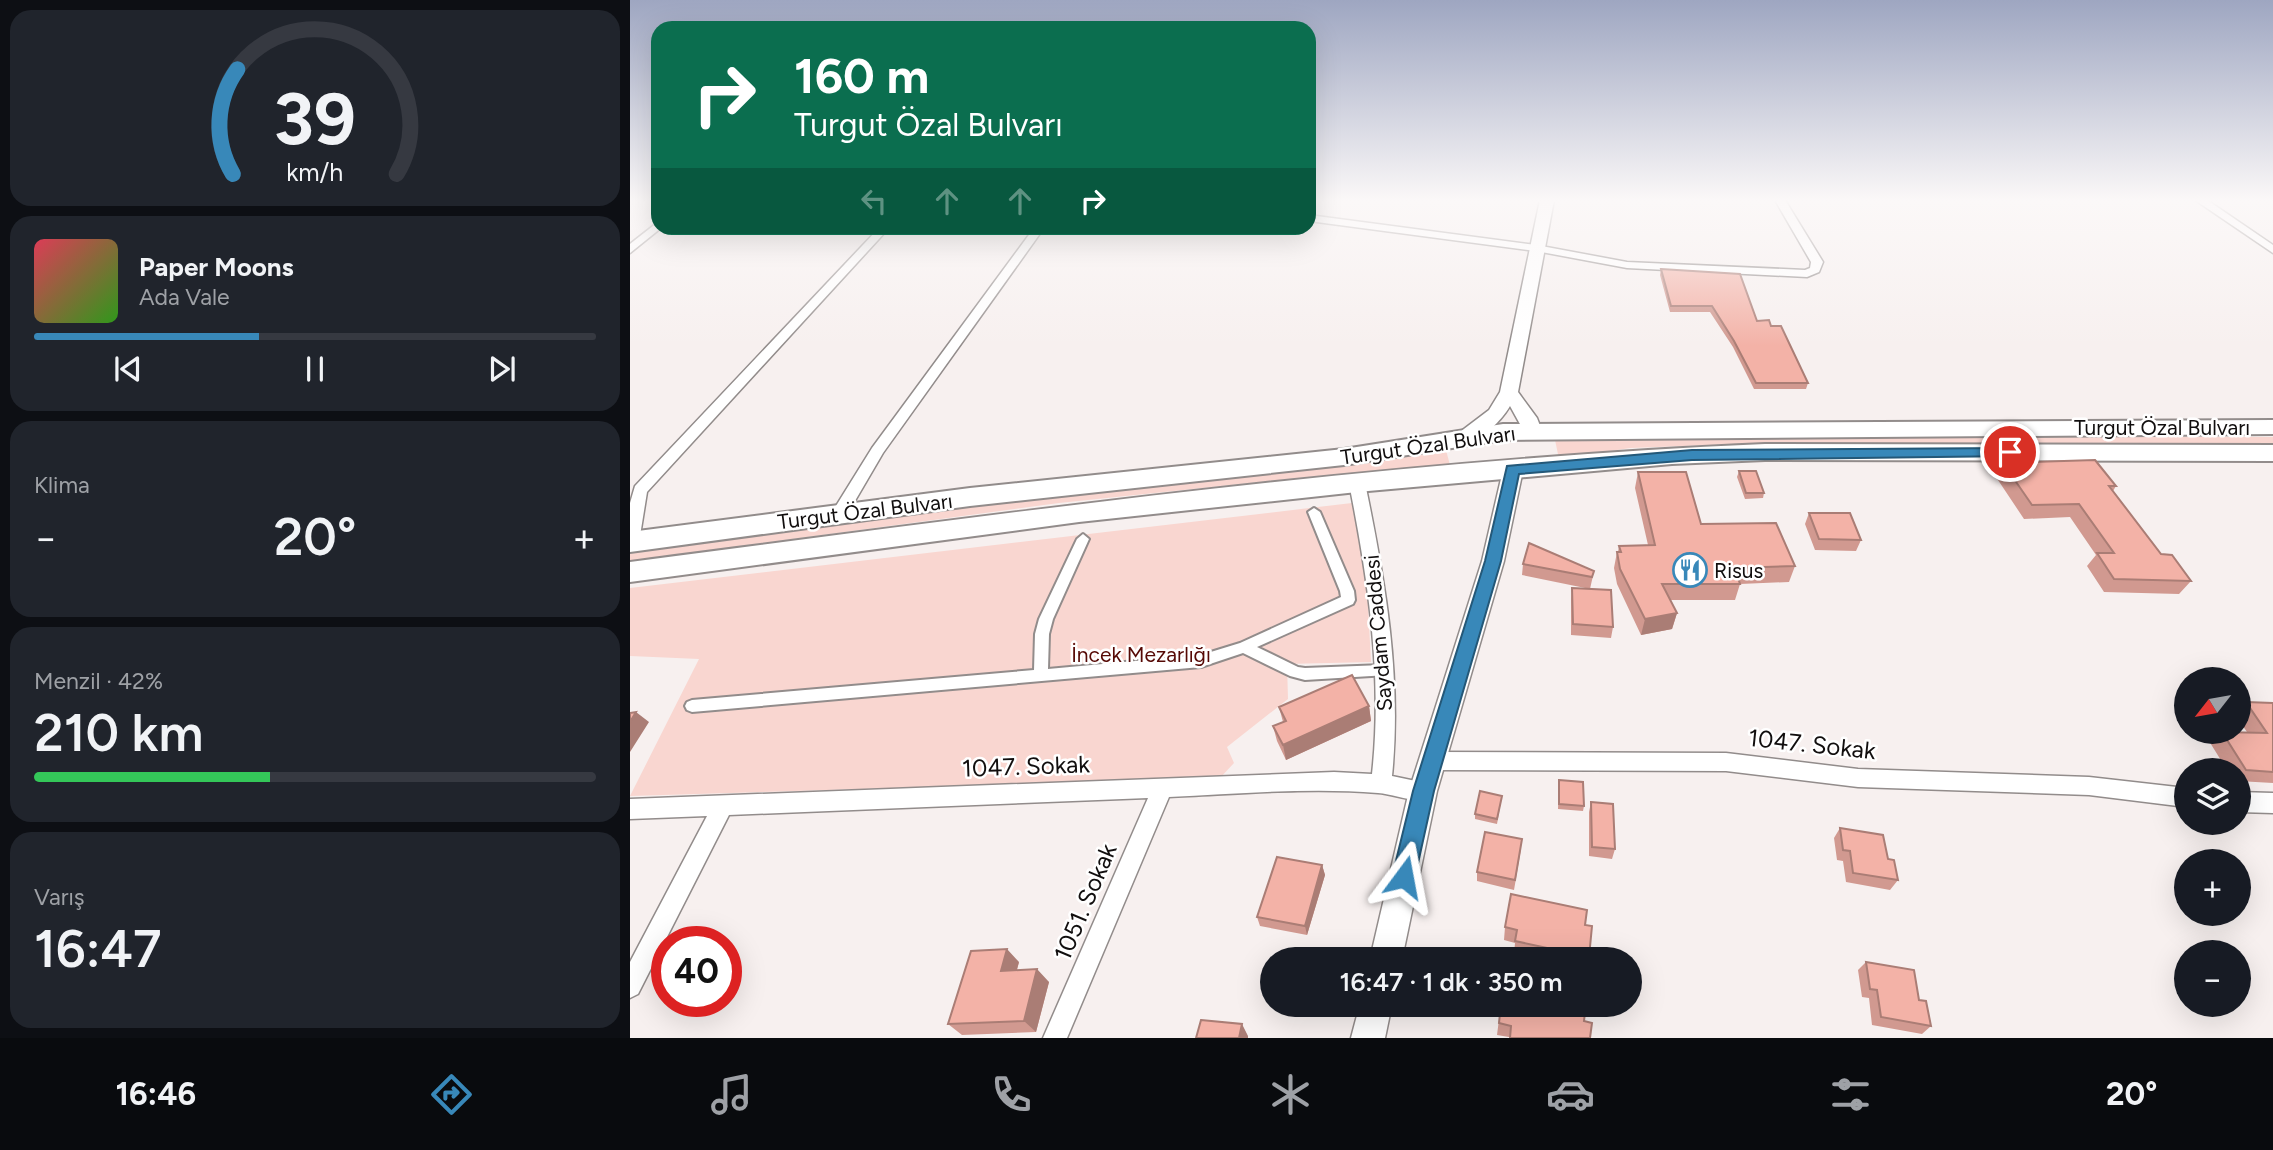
<!DOCTYPE html>
<html lang="tr">
<head>
<meta charset="utf-8">
<style>
  :root { --surface:#171b24; --page:#20242c; --text:#f1f3f6; --muted:#9ea1a6; --line:#363941; --accent:#3888b9 }
  body { margin:0; font-family:Figtree,sans-serif; background:var(--page); color:var(--text); height:100vh; display:flex; flex-direction:column; font-size:26px; white-space:nowrap }
  * { box-sizing:border-box; margin:0 }
  p { font-size:23px; color:var(--muted) }
  .icon { flex:none; width:38px; height:38px; fill:none; stroke:currentColor; stroke-width:2; stroke-linecap:round; stroke-linejoin:round }
  .map { position:relative; flex:1; overflow:hidden }
  .details { display:flex; flex-direction:column; gap:10px; padding:10px; background:#0d0f14; width:630px }
  .details>* { flex:none }
  .top-card { position:absolute; left:21px; top:21px; width:665px; height:214px; border-radius:21px; box-shadow:0 7px 28px #0002; background:#0b6e4f; color:#fff; overflow:hidden }
  .needle { width:46px; rotate:239deg }
  .buttons { position:absolute; left:1544px; top:667px; display:grid; gap:14px }
  .buttons a { display:grid; place-items:center; width:77px; height:77px; border-radius:50%; background:var(--surface); box-shadow:0 7px 28px #0002; font-size:35px }
  .speed { position:absolute; left:21px; top:926px; display:flex; gap:14px; font-size:35px; font-weight:700; text-align:center }
  .speed>* { display:grid; place-content:center; width:91px; height:91px; border-radius:50%; background:var(--surface); box-shadow:0 7px 28px #0002; line-height:1 }
  .speed .limit { border:10px solid #d22; background:#fff; color:#111 }
  .pin { position:absolute; display:grid; place-items:center; width:60px; height:60px; color:#fff; margin:-30px; border:4px solid #fff; border-radius:50%; box-shadow:0 2px 7px #0007 }
  .me { position:absolute; width:77px; margin:-38px; rotate:13deg; stroke-linejoin:round; filter:drop-shadow(0 0 5px #0008) }
  .turn { display:flex; align-items:center; gap:24px; height:147px; padding:0 28px; font-size:32px }
  .turn .icon { width:91px; height:91px; stroke-width:2.5 }
  .turn b { display:block; font-size:49px; line-height:60px }
  .lanes { display:flex; align-items:center; height:66px; padding:0 28px; background:#0003; justify-content:center; gap:35px; direction:ltr }
  .lanes .off { opacity:.35 }
  .big { font-size:52px; font-weight:600; line-height:1.1 }
  .details .widget { flex:1; display:flex; flex-direction:column; justify-content:center; gap:10px; min-width:0; padding:0 24px; border-radius:21px; background:var(--page) }
  .details .dial { align-items:center; gap:0 }
  .dial svg { height:182px; overflow:visible; fill:none; stroke:var(--line); stroke-width:7; stroke-linecap:round; text-anchor:middle }
  .dial text { fill:var(--text); stroke:none }
  .song { display:flex; align-items:center; gap:21px }
  .cover { width:84px; height:84px; border-radius:10px; background:linear-gradient(135deg,hsl(350 70% 55%),hsl(110 70% 35%)) }
  .played { height:7px; border-radius:4px; background:linear-gradient(90deg,var(--accent) 40%,var(--line) 40%) }
  .keys { display:flex; justify-content:space-around; direction:ltr }
  .heat { display:flex; justify-content:space-between; align-items:center; font-size:38px; direction:ltr }
  .charge { height:10px; border-radius:5px; background:linear-gradient(90deg,#34c759 42%,var(--line) 0) }
  .trip { position:absolute; left:630px; top:947px; width:382px; height:70px; border-radius:35px; background:var(--surface); box-shadow:0 7px 28px #0002; font-weight:600; line-height:70px; text-align:center }
  .tabs { display:flex; height:112px; justify-content:space-around; align-items:center; background:#090b0e; color:var(--muted) }
  .tabs .icon { width:49px; height:49px }
  .tabs .current { color:var(--accent) }
  .tabs b { font-size:32px; color:var(--text) }
  main { display:flex; flex:1; min-height:0 }
  .map>svg:first-child { display:block }
</style>
</head>
<body>
<main>
<section class="details">
<div class="widget dial"><svg viewBox="0 0 100 80">
<path d="M14 69A42 42 0 1 1 86 69"/>
<path d="M14 69A42 42 0 0 1 16 23" stroke="#3888b9"/>
<text x="50" y="56" font-size="32" font-weight="700">39</text>
<text x="50" y="72" font-size="11">km/h</text>
</svg></div>
<div class="widget">
<div class="song"><i class="cover"></i><div><b>Paper Moons</b><p>Ada Vale</p></div></div>
<div class="played"></div>
<div class="keys"><svg class="icon" aria-label="previous" viewBox="0 0 24 24"><path d="M18 5L8 12l10 7zM5 5v14"/></svg><svg class="icon" aria-label="pause" viewBox="0 0 24 24"><path d="M8 5v14M16 5v14"/></svg><svg class="icon" aria-label="next" viewBox="0 0 24 24"><path d="M6 5l10 7-10 7zM19 5v14"/></svg></div>
</div>
<div class="widget"><p>Klima</p>
<div class="heat"><a>−</a><b class="big">20°</b><a>+</a></div>
</div>
<div class="widget"><p>Menzil · 42%</p><b class="big">210 km</b><div class="charge"></div></div>
<div class="widget"><p>Varış</p><b class="big">16:47</b></div>
</section>
<div class="map">
<svg width="1643" height="1038" viewBox="0 0 1643 1038">
  <rect width="100%" height="100%" fill="#f7f0ef"/>
  <path fill="#f9d6d0" d="M1111,437H1643V445L1109,444L1000,448L929,459L925,440L978,441Z
    M816,450L821,469L698,475L429,503L0,561V553C161,530 322,508 484,489C595,477 706,470 816,450Z
    M722,503L737,586L741,662L657,664L658,699L597,747L604,763L590,778L0,796L69,659L0,656V588Z"/>
  <g fill="none" stroke-linecap="round" stroke-linejoin="round">
    <g stroke="#928c8b" stroke-width="4">
      <path id="pedestrian" d="M684,508L690,512L724,591L725,600L723,604L627,647L668,667L675,668L753,665L758,667L760,671L758,675L675,680L660,676L613,653L571,667L62,712L57,710L55,706L57,702L62,700L404,670L405,634L409,619L447,539L453,534L459,539L423,619L419,634L418,669L571,655L610,643L711,597L710,591L678,512Z"/>
    </g>
    <g stroke="#928c8b" stroke-width="3">
      <path id="minor" d="M1145,200H1155L1193,262L1189,272L1177,277L997,268L906,251L679,221V215L906,245L997,262L1175,270L1180,268L1181,262Z
        M1565,200H1577L1643,245V253Z
        M28,222V228H31L0,253V244Z
        M249,228H259L17,492L9,542L7,546L0,548V503L5,486Z
        M404,228H414L253,453L215,518H203L201,514L242,448Z
        M727,478L735,483C755,580 772,677 762,776L800,784L803,791L800,798C785,804 764,794 748,793C679,787 608,794 539,797L437,1038H413L518,798L99,815L8,994L0,998V962L77,816L0,819V799L704,772L742,774C753,676 738,579 719,483Z
        M803,752L1096,753L1228,769L1459,777L1556,788V807L1459,795L1228,787L1096,771L803,770L796,767L793,761L796,755Z
        M1608,792L1643,793V813L1608,812Z"/>
    </g>
    <g stroke="#928c8b" stroke-width="3">
      <path id="tertiary" d="M910,200H924L888,392L907,418L912,431L910,435H896L880,406C871,421 849,445 830,440L827,436L830,432L859,410L870,392Z
        M883,463L890,465L893,470L874,561L807,791L772,959H740L779,791L852,561L873,470L876,465Z
        M730,1004H762L755,1038H721Z"/>
    </g>
    <g stroke="#928c8b" stroke-width="4">
      <path id="primary" d="M1643,420V434L873,440L714,465L340,506L0,552V532L340,488L714,449L873,424Z
        M1135,444L1643,445V461L1135,460L1042,464L727,492L449,522L0,582V562C377,513 755,460 1135,444Z"/>
    </g>
    <use href="#pedestrian" fill="#fff" fill-rule="evenodd"/>
    <use href="#minor" fill="#fff" fill-rule="evenodd"/>
    <use href="#tertiary" fill="#fff" fill-rule="evenodd"/>
    <use href="#primary" fill="#fff" fill-rule="evenodd"/>
  </g>
  <path fill="#d19990" d="M1031,269L1127,321L1141,326L1178,383L1176,389H1124L1103,347L1080,312H1040L1030,275Z
    M1373,463L1486,486L1483,491L1531,554L1561,581L1549,594L1474,592L1457,566L1466,555L1440,517L1394,519L1366,477Z
    M1109,471L1134,493L1133,498L1115,499L1107,477Z
    M1008,472L1071,524L1165,566L1159,582L1110,584L1105,600H1040L1047,613L1042,629L1011,635L987,584L984,568L987,552H988L989,546L1018,545L1005,488Z
    M1179,513L1231,540L1226,551L1185,550L1175,524Z
    M893,564L964,571L960,589L892,575Z
    M942,588L983,627L981,638L941,635V599Z
    M1616,702L1643,703V783L1608,781V770H1597L1579,741L1590,732H1617L1608,719V709Z
    M739,706L741,721L656,760L647,741L643,726L653,722L649,707Z
    M929,780L954,806L953,811L928,809Z
    M872,796L867,824L845,819V814Z
    M961,802L985,849L982,859L959,856V812Z
    M1210,828L1258,859L1268,880L1260,890L1216,882L1213,861L1207,860L1204,838Z
    M891,849L884,890L847,881V872Z
    M692,865L695,875L677,935L630,926L627,917Z
    M955,925L959,959H905L884,954L885,943L874,940L875,927Z
    M389,962L387,970L419,982L406,1032L332,1035L318,1024Z
    M1236,962L1289,1000L1301,1026L1292,1034L1242,1025L1239,998L1232,997L1228,970Z
    M871,1004L954,1021L879,1037L867,1035Z"/>
  <path fill="#aa7d75" d="M1047,613L1042,629L1011,635L1015,619Z
    M739,706L741,721L656,760L653,745Z
    M6,712L19,722L0,752V722Z
    M692,865L695,875L677,935L675,926Z
    M377,949L389,962L383,983L371,971Z
    M407,969L419,982L406,1032L394,1021Z
    M612,1024L618,1036V1038H609Z"/>
  <path fill="#f3b2a7" stroke="#aa7d75" stroke-width="2" d="M1031,269L1110,274L1127,321L1139,320L1141,326H1151L1178,383H1126L1104,341L1082,306H1041Z
    M1465,460L1486,486H1479L1531,554L1542,555L1561,581L1484,579L1467,553H1484L1449,504L1402,505L1373,463Z
    M1109,471H1126L1134,493H1116Z
    M1008,472H1056L1071,524L1146,523L1165,566L1105,568L1110,584H1032L1047,613L1015,619L990,569L987,552H991L989,546L1025,545Z
    M1179,513H1220L1231,540L1189,539Z
    M899,543L964,571L962,577L893,564Z
    M942,588L981,590L983,627L943,624Z
    M722,675L739,706L653,745L643,726L656,721L649,707Z
    M1616,702L1643,703V772L1616,770L1592,732L1637,733Z
    M6,712L0,722V713Z
    M929,780L953,782L954,806L929,804Z
    M850,791L872,796L867,819L845,814Z
    M961,802L983,804L985,849L962,847Z
    M1210,828L1253,835L1258,859L1264,860L1268,880L1223,873L1220,851L1213,850Z
    M855,832L892,839L885,880L847,872Z
    M647,857L692,865L675,926L627,917Z
    M881,894L957,910L955,925L962,926L959,957L885,941L887,930L875,927Z
    M377,949L371,971L407,969L394,1021L318,1024L341,951Z
    M1236,962L1284,970L1289,1000L1296,1001L1301,1026L1251,1017L1247,990L1240,989Z
    M871,1004H956L954,1021L962,1023L960,1038H880L881,1026L869,1023Z
    M571,1020L612,1024L609,1038H566Z"/>
  <linearGradient id="sky" x2="0" y2="1"><stop stop-color="#9ea6c1"/><stop offset="0.58" stop-color="#fbf8f8"/><stop offset="1" stop-color="#fbf8f8" stop-opacity="0"/></linearGradient>
  <rect width="1643" height="346" fill="url(#sky)"/>
  <path fill="#3888b9" stroke="#245878" stroke-width="2" d="M1380,448L1387,452L1385,456L1062,460L889,474L871,561L804,791L785,877L781,884L774,888L766,884L762,877L783,791L855,561L877,466L1062,450Z"/>
  <defs>
    <g id="restaurant-ring" transform="scale(1.75)"><circle r="9.5" fill="#fff" stroke="#3888b9" stroke-width="1.5"/><path d="M-5-6h1v4h1v-4h1v4h1v-4h1v5L-1.5 .5V6h-2V.5L-5-1ZM5-6V6H3V1.5H1.5Q1.5-4 5-6Z" fill="#3888b9"/></g>
  </defs>
  <g fill-rule="evenodd">
    <use href="#restaurant-ring" x="1060" y="570"/>
  </g>
  <g text-anchor="middle" dominant-baseline="central" stroke-width="5" stroke-linejoin="round" paint-order="stroke">
    <g font-size="21" fill="#110e0e" stroke="#fff">
      <text x="1532" y="427">Turgut Özal Bulvarı</text>
      <text transform="translate(798 445) rotate(-8)">Turgut Özal Bulvarı</text>
      <text transform="translate(235 511) rotate(-7)">Turgut Özal Bulvarı</text>
      <text transform="translate(748 633) rotate(-95)">Saydam Caddesi</text>
    </g>
    <g font-size="21" fill="#110e0e" stroke="#fff" text-anchor="start">
      <text x="1084" y="570">Risus</text>
    </g>
    <g font-size="21" fill="#560905" stroke="#fff">
      <text x="511" y="654">İncek Mezarlığı</text>
    </g>
    <g font-size="24" fill="#110e0e" stroke="#fff">
      <text transform="translate(1182 744) rotate(6)">1047. Sokak</text>
      <text transform="translate(396 766) rotate(-2)">1047. Sokak</text>
      <text transform="translate(455 902) rotate(-67)">1051. Sokak</text>
    </g>
  </g>
</svg>
<div class="buttons">
<a><svg class="needle" viewBox="-14 -14 28 28"><path d="M0-13l5 13h-10z" fill="#e53935"/><path d="M0 13l5-13h-10z" fill="#9ea1a6"/></svg></a>
<a><svg class="icon" aria-label="layers" viewBox="0 0 24 24"><path d="M12 4l9 5-9 5-9-5zM3 14l9 5 9-5"/></svg></a>
<a>+</a>
<a>−</a>
</div>
<div class="speed"><div class="limit">40</div></div>
<div class="pin" style="left:1380px;top:452px;background:#d93025"><svg class="icon" aria-label="arrive" viewBox="0 0 24 24"><path d="M6 21V4h12l-3 4 3 4H6"/></svg></div>
<svg class="me" style="left:774px;top:877px" viewBox="-20 -20 40 40"><path d="M0-17L14 15 0 8-14 15z" fill="#3888b9" stroke="#fff" stroke-width="4"/></svg>
<div class="trip">16:47 · 1 dk · 350 m</div>
<div class="top-card">
<div class="turn"><svg class="icon" aria-label="right" viewBox="0 0 24 24"><path d="M7 20v-9h11M14 6l5 5-5 5"/></svg><div><b>160 m</b>Turgut Özal Bulvarı</div></div>
<div class="lanes"><svg class="icon off" aria-label="left" viewBox="0 0 24 24"><path d="M17 20v-9H6M10 6l-5 5 5 5"/></svg><svg class="icon off" aria-label="ahead" viewBox="0 0 24 24"><path d="M12 20V5M6 11l6-6 6 6"/></svg><svg class="icon off" aria-label="ahead" viewBox="0 0 24 24"><path d="M12 20V5M6 11l6-6 6 6"/></svg><svg class="icon" aria-label="right" viewBox="0 0 24 24"><path d="M7 20v-9h11M14 6l5 5-5 5"/></svg></div>
</div>
</div>
</main>
<nav class="tabs">
<b>16:46</b>
<svg class="icon current" aria-label="directions" viewBox="0 0 24 24"><path d="M12 3l9 9-9 9-9-9zM9 14v-3h6M13 9l2 2-2 2"/></svg>
<svg class="icon" aria-label="music" viewBox="0 0 24 24"><path d="M9 18V5l10-2v13"/><circle cx="6" cy="18" r="3"/><circle cx="16" cy="16" r="3"/></svg>
<svg class="icon" aria-label="phone" viewBox="0 0 24 24"><path d="M5 4h4l2 5-3 2q2 4 5 5l2-3 5 2v4C11 20 4 13 5 4z"/></svg>
<svg class="icon" aria-label="climate" viewBox="0 0 24 24"><path d="M12 3v18M4 7l16 10M4 17L20 7"/></svg>
<svg class="icon" aria-label="car" viewBox="0 0 24 24"><path d="M5 17H2v-5l4-1 3-4h7l3 4 3 1v5h-3M9 17h6M6 11h13"/><circle cx="7" cy="17" r="2"/><circle cx="17" cy="17" r="2"/></svg>
<svg class="icon" aria-label="filters" viewBox="0 0 24 24"><path d="M4 7h16M4 17h16"/><circle cx="9" cy="7" r="2"/><circle cx="15" cy="17" r="2"/></svg>
<b>20°</b>
</nav>
</body>
</html>
